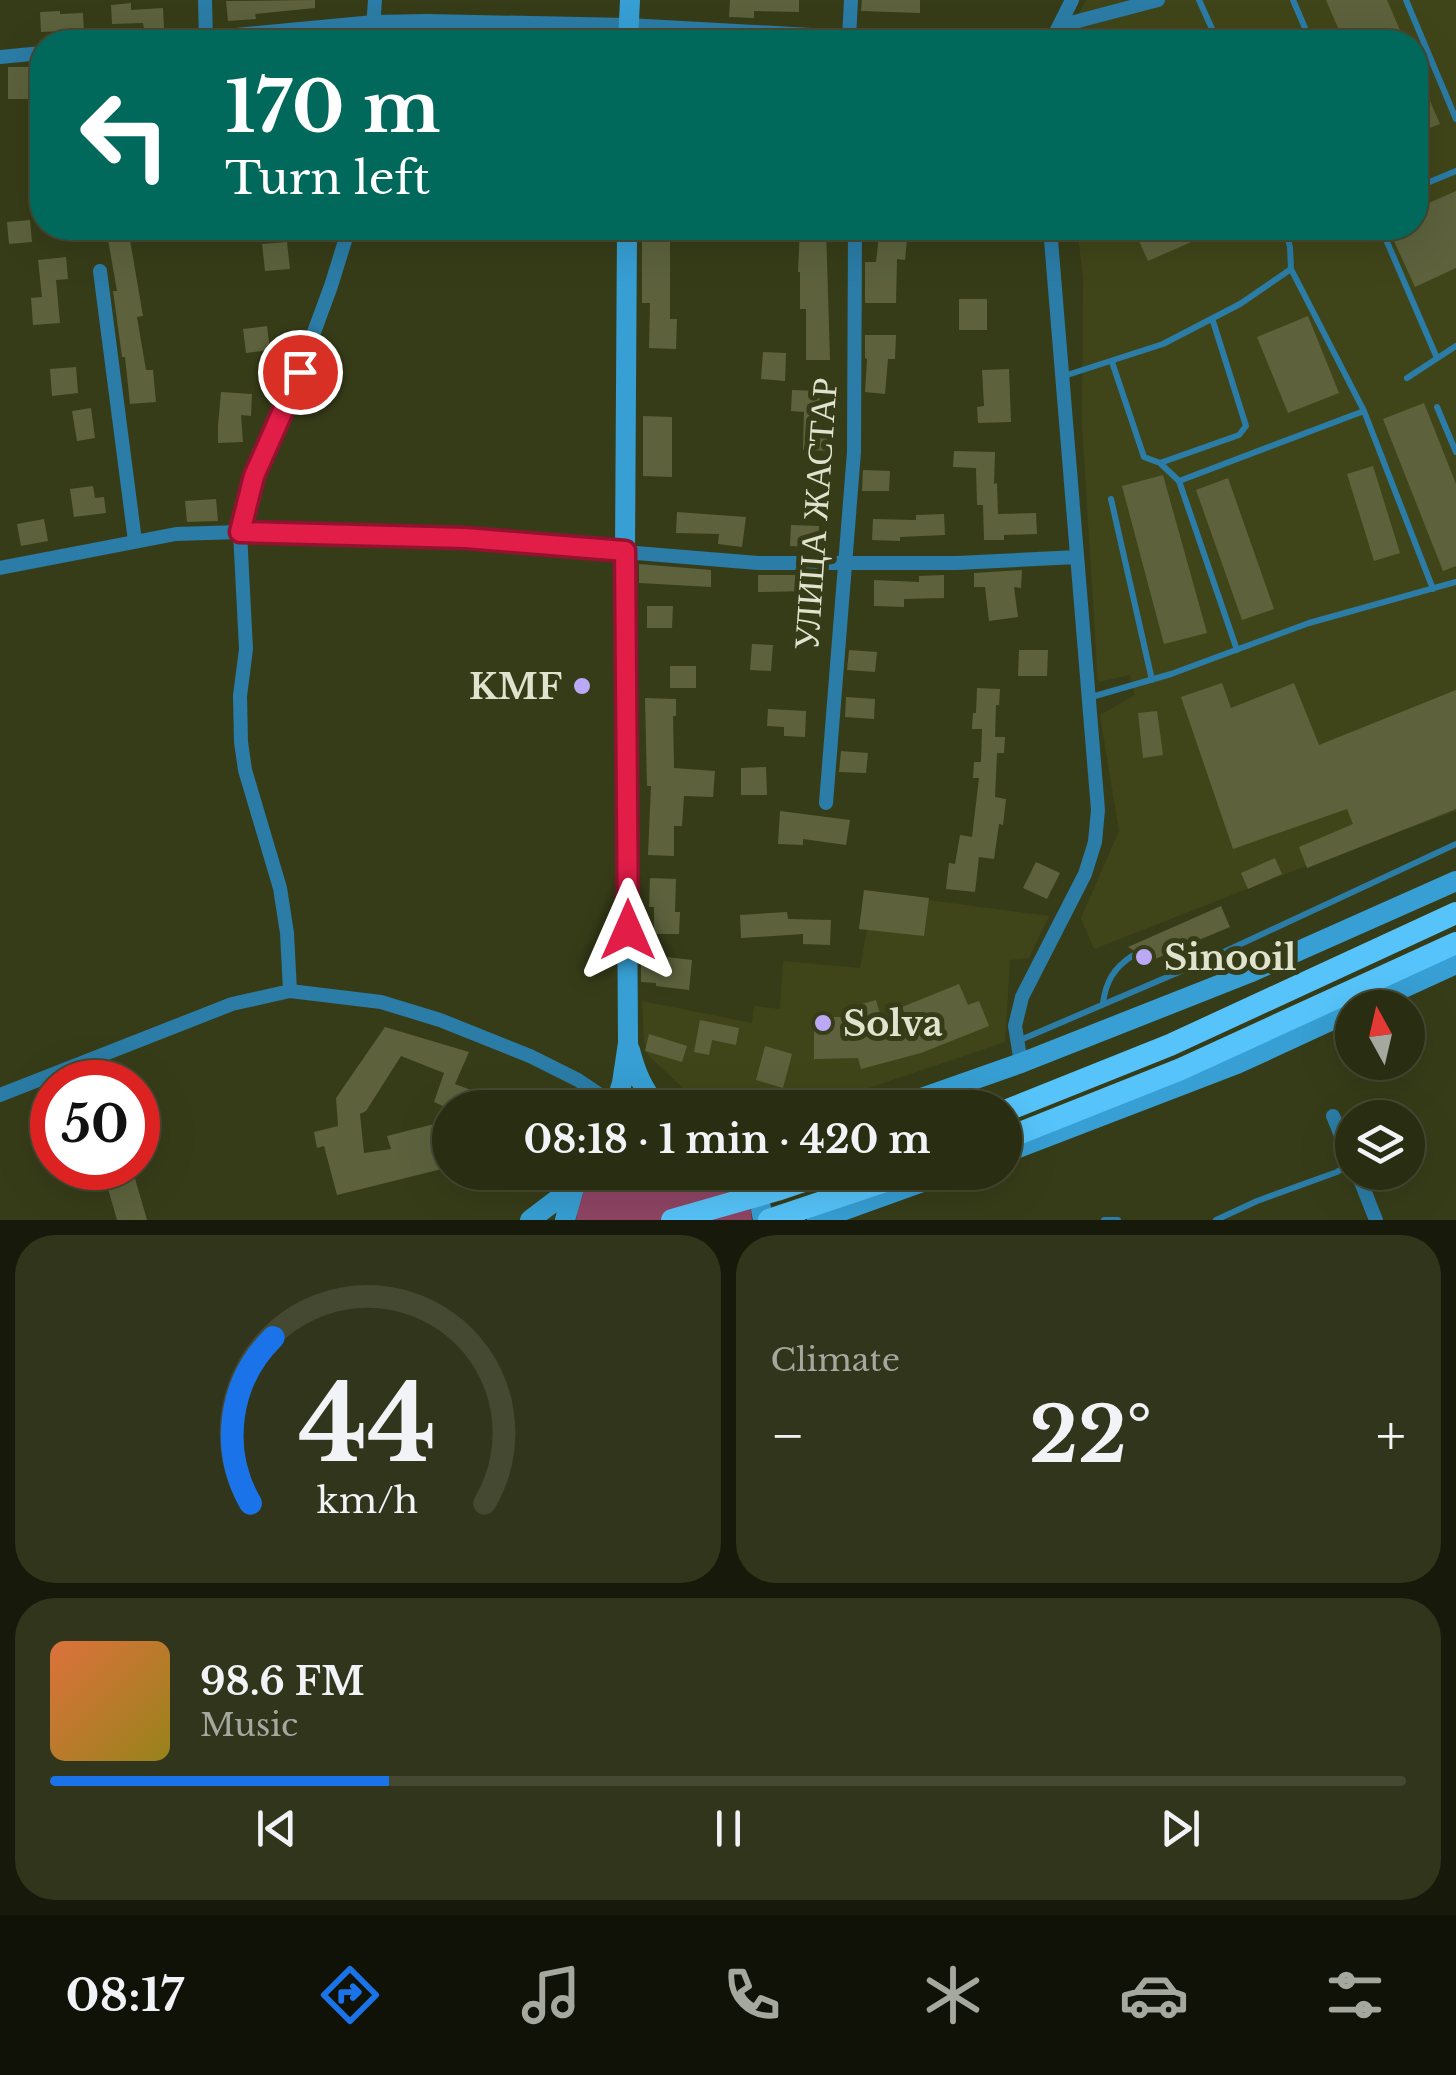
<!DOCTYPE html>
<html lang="en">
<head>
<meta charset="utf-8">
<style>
  :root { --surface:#292d12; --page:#31351b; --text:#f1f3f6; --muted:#a5a89f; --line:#454932; --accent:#1a73e8 }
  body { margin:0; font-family:"Libre Baskerville",serif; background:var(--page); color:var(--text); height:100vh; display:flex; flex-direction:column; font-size:38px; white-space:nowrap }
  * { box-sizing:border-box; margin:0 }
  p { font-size:32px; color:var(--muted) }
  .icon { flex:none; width:55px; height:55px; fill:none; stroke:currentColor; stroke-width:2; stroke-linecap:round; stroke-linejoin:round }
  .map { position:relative; height:1220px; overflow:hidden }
  .side { display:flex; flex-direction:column; gap:15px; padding:15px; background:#17190a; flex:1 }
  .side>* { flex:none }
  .banner { position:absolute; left:30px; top:30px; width:1398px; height:210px; border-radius:40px; box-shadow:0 10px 40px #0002,0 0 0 2px var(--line); background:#00695c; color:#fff; overflow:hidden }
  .needle { width:65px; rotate:352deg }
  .tools { position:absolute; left:1335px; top:990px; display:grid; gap:20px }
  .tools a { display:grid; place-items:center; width:90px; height:90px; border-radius:50%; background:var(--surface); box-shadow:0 10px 40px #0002,0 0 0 2px var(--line); font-size:50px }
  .speed { position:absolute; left:30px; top:1060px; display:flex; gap:20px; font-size:50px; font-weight:700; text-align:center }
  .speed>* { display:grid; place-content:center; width:130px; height:130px; border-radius:50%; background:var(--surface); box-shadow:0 10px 40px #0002,0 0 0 2px var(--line); line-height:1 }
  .speed .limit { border:15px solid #d22; background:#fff; color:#111 }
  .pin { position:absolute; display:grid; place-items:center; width:85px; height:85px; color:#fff; margin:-42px; border:5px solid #fff; border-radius:50%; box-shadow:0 2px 10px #0007 }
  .me { position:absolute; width:110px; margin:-55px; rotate:0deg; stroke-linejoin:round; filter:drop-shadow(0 0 8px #0008) }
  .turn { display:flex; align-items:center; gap:35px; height:210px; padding:0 30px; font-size:45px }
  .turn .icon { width:130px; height:130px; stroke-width:2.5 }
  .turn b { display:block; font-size:70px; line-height:85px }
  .big { font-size:75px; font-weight:800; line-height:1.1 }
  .side .widget { flex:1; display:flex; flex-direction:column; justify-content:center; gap:15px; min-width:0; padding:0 35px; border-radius:40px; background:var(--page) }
  .side .dial { align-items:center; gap:0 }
  .dial svg { height:260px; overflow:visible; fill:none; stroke:var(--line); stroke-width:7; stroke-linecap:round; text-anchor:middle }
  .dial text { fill:var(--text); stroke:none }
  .song { display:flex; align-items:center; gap:30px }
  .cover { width:120px; height:120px; border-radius:15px; background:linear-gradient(135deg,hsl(20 70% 55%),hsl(50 70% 35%)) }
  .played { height:10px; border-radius:5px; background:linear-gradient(90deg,var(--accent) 25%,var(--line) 25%) }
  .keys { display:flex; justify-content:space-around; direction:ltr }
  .heat { display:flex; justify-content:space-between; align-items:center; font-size:55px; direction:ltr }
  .side .tiles { flex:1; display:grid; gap:15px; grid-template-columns:1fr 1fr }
  .widget:last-child { grid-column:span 2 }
  .trip { position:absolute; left:432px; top:1090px; width:590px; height:100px; border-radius:50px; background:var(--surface); box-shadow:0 10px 40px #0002,0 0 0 2px var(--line); font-weight:800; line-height:100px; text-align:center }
  .tab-bar { display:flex; height:160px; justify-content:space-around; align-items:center; background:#101207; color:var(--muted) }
  .tab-bar .icon { width:70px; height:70px }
  .tab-bar .selected { color:var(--accent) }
  .tab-bar b { font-size:45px; color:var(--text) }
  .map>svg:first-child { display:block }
</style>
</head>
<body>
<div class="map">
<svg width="1456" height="1220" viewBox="0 0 1456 1220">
  <rect width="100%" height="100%" fill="#373c18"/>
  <path fill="#404519" d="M1086,0H1456V811L1298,869L1094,949L1081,918L1119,831L1100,715L1135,695L1130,675L1098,682L1082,424L1083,278L1077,228H1415V42H1065L1068,33Z
    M874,893L1049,916L1029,958L1010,960L1005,1042L813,1107H703L648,1055L644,1042L642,1001L752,1023L754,1006L780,1009L783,961L860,968Z"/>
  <path fill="#8f4564" d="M593,1172L734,1173C745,1186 751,1203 752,1220H576L579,1199Z"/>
  <path fill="#5d623d" d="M315,0V8L255,14L256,19L228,21L226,1Z
    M730,0H799V12L754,11V18L729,17Z
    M862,0H920V13L861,11Z
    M1326,0H1387L1405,42H1344Z
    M131,3V10L163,8L164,28L144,30L143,23L112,24L111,5Z
    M60,11V14L83,13L84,33L64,34L63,31L41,32L40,12Z
    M1415,66L1440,124L1415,134Z
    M8,67H34V99H8Z
    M1456,191V268L1415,287L1388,228H1415V209Z
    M30,220L32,242L9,244L7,222Z
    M106,228H128L143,316L137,317L146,370H153L156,402L130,404L125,357H122L113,291H117Z
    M800,228H826L830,360H806V309H800V272H798Z
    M1133,228H1191L1196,240L1148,261Z
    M879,236L907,239L905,260L897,259L896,303H865V262H876Z
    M287,242L290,269L265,271L262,244Z
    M642,242H670V319H677L676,349L649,348L650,303H642Z
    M66,257L68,279L56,280L60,323L33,325L31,298L42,297L38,260Z
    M959,299H987V330H959Z
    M1308,316L1339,393L1288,413L1257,337Z
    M267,326L270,350L246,353L243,329Z
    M865,335H896L895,359H888L885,394L865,392L867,359L865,358Z
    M763,352L786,353L785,381L761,379Z
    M76,367L78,393L52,396L50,369Z
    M1009,369L1011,422L978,423L977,407L984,406L982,370Z
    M792,390L820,391L819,430H832L831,451L803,450L804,412L791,411Z
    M221,392L252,394L251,416L241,415L243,442L218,443V426Z
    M1424,403L1456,484V566L1443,571L1383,419Z
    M91,408L95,438L77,441L72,411Z
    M643,416L672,417V477L643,476Z
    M954,451L995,452L994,484L997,483L998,514L1036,513L1037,534L1004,535V540H984L983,505H977L976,468L953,467Z
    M1373,466L1400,553L1374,561L1347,474Z
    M863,470L890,471L889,491H862Z
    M1163,475L1207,633L1164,644L1122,486Z
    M1228,478L1274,609L1242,620L1196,490Z
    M93,486L95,498L104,497L106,513L74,517L70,489Z
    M216,499L218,521L187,522L185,501Z
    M677,512L746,517L742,547L718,544L719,534L676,533Z
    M944,514L945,535L900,537V541L872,540L873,519L916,520V515Z
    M44,519L48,541L21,546L17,524Z
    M791,525L819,526L818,547L790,546Z
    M639,564L711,570V587L639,583Z
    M1022,570L1021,588L1014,587L1018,617L989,621L985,587H974V573Z
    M758,575H809V591L758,592Z
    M944,575V598L904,599V607L874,606V580L919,582V576Z
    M647,606H673L672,628H647Z
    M752,644L773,645L771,671L750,670Z
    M849,650L877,652L875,672L847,670Z
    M1019,650H1048L1047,676H1018Z
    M670,666H696V688H670Z
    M1222,683L1231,708L1294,683L1319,745L1456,690V809L1307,868L1299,847L1353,824L1347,809L1233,849L1181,697Z
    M977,688L1000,689L999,705H996L995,737H1005L1004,753H997L995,797L1006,799L1003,825L999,824L994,859L979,857L975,892L946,889L949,863L955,864L960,835L972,837L979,778H973L974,762H981L982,729H972L973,713H976Z
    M846,697L875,699L874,719L845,717Z
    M645,698L676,699V716H673L674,768L715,771L713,797L684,796L682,826H674V856L648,855L651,786H647Z
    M768,709L806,711L805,737L784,736V727L767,726Z
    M1157,711L1163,755L1143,758L1138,713Z
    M841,751L868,753L866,773L839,772Z
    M766,767L767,795H741V768Z
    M780,811L850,820L846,845L803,839V845L778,844Z
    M1275,858L1282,874L1248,889L1241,873Z
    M1036,862L1060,873L1047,899L1023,888Z
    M650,878L676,879L675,912H680L679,934H654V907H649Z
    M864,890L929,898L924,936L859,929Z
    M1221,906L1230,927L1189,944L1184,941H1179L1176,945V950L1137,967L1135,962L1139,958L1138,953L1128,947Z
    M787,912L788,919L831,920L830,945L803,944V934L741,938L740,915Z
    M641,954L692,960L689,990L656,986V983L641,982Z
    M959,984L968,1005L979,1001L989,1026L921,1053L861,1069L858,1058L814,1059V1017H854L851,1007L876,1000L886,1036L912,1029L902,1007Z
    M700,1020L739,1028L736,1045L712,1040L709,1055L694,1052Z
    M385,1027L469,1052L455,1084L489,1097L485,1108H447L434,1102L444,1073L401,1056L366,1111L360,1114L364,1153L391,1149L387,1136L450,1120V1167L337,1195L324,1146L317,1148L314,1132L338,1126L336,1098Z
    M649,1034L687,1046L682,1062L645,1051Z
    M765,1046L792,1054L783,1088L756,1080Z
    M102,1168H132L147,1220H117Z"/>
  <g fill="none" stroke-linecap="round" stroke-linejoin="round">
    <path stroke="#2b7ca6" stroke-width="6" d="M1199,0L1218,42
      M1293,0L1311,42
      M1406,0L1456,119
      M1415,188L1456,171
      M1381,228L1437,358
      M1291,269L1364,411
      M1112,362L1144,457L1160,463L1239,435L1246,426L1212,318
      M1064,376L1163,344L1240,304L1291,269L1290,247L1285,228
      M1407,378L1456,346
      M1437,407L1456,452
      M1160,463L1179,481
      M1111,499L1152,680
      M1237,650L1179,481L1364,411L1433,589
      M1088,698L1171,674L1309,623L1456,582
      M1182,947L1200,963L1456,844
      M1103,1003C1106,981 1114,968 1132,956
      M1018,1041L1200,963L1238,971
      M1104,1220H1118
      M1216,1220L1257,1201L1337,1172L1352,1162"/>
    <path stroke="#2b7ca6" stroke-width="14" d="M205,0L206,39
      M1059,26L1158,0
      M849,38L851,0
      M162,42L374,22L427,21L628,25L940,42
      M372,42L375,0
      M1051,42L1072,0
      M0,57L42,53
      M100,271L135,541
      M0,568L176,534L240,532L465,539L758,563H957L1077,557
      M826,803L854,452L855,228
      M290,991L287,933L280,888L245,770L241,742L240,696L246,649L240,532L254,476L289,400L331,286L349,228
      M1021,1063L1015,1026L1022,997L1085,874L1095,842L1098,810L1050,228
      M0,1095L232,1004L290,991L381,1002L440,1020L530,1056L578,1080L615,1105
      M1333,1116L1352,1163
      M1357,1172L1376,1220"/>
    <path stroke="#379fd4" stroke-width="20" d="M628,42L630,0
      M1360,1008L1456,964
      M630,1050C636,1073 643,1090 659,1108
      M614,1108L622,1083L628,1043L625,551L627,228
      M893,1108L1021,1063L1249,973L1456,881
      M1005,1153L1237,1064L1352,1011
      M746,1172L760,1203L763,1220
      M530,1220L559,1198L577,1180
      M565,1220L574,1187
      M817,1220L950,1172"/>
    <path stroke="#56c4fa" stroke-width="22" d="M1005,1111L1170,1045L1456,913
      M1005,1139L1181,1069L1456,943"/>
    <path stroke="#56c4fa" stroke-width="22" d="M672,1220L777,1190L830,1172
      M769,1220L912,1172"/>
  </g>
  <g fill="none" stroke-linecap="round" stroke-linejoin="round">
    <g stroke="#92132f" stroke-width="25">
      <path id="route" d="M300,372L254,476L240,532L465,538L625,551L628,930"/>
    </g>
    <use href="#route" stroke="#e11d48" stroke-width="18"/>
  </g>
  <g fill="#bca9f5" stroke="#373c18" stroke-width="4">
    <circle cx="582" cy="686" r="10"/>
    <circle cx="1144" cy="957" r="10"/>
    <circle cx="823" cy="1023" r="10"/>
  </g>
  <g text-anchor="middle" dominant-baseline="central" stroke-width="10" stroke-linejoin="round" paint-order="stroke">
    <g font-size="35" fill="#e0e4cf" stroke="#373c18">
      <text transform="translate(815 514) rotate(-86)">УЛИЦА ЖАСТАР</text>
    </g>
    <g font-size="35" font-weight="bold" fill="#e0e4cf" stroke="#373c18" text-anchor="start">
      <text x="562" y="686" text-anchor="end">KMF</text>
      <text x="1164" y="957">Sinooil</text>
      <text x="843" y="1023">Solva</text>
    </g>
  </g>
</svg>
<div class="tools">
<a><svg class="needle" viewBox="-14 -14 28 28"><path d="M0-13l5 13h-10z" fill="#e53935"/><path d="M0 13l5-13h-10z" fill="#a5a89f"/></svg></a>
<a><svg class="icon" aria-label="layers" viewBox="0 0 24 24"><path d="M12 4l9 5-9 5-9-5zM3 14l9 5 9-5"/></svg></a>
</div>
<div class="speed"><div class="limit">50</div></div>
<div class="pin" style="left:300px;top:372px;background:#d93025"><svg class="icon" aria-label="arrive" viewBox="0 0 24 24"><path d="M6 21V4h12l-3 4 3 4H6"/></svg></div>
<svg class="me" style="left:628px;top:930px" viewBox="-20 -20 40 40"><path d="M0-17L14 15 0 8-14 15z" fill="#e11d48" stroke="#fff" stroke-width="4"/></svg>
<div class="trip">08:18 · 1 min · 420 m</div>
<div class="banner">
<div class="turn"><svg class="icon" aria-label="left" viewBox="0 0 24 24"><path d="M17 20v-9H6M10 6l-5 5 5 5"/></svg><div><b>170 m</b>Turn left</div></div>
</div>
</div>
<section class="side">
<div class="tiles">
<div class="widget dial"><svg viewBox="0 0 100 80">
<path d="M14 69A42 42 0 1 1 86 69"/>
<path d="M14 69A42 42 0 0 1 21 18" stroke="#1a73e8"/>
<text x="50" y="56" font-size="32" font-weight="700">44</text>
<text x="50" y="72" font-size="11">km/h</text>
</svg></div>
<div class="widget"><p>Climate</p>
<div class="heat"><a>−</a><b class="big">22°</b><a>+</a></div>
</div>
<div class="widget">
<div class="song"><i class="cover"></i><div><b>98.6 FM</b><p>Music</p></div></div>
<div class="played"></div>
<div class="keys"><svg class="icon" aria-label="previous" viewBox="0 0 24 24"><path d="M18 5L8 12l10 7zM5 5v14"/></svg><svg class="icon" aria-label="pause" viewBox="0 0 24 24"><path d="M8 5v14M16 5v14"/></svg><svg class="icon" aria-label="next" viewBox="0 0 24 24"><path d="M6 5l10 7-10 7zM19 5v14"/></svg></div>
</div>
</div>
</section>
<nav class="tab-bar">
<b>08:17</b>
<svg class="icon selected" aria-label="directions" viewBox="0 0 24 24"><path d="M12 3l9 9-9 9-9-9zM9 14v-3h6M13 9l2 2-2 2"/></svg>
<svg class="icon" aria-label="music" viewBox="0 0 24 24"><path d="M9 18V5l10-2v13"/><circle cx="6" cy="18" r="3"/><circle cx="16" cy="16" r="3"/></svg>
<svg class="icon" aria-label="phone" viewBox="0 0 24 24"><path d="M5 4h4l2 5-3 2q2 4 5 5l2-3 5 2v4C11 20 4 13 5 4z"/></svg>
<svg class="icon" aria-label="climate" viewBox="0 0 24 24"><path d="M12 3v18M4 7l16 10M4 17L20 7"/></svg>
<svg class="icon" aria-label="car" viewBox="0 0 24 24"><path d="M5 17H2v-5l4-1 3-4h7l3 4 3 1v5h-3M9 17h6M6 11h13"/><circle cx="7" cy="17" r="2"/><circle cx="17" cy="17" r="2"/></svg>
<svg class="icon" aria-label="filters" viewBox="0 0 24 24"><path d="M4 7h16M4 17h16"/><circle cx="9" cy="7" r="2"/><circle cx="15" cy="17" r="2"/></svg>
</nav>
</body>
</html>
